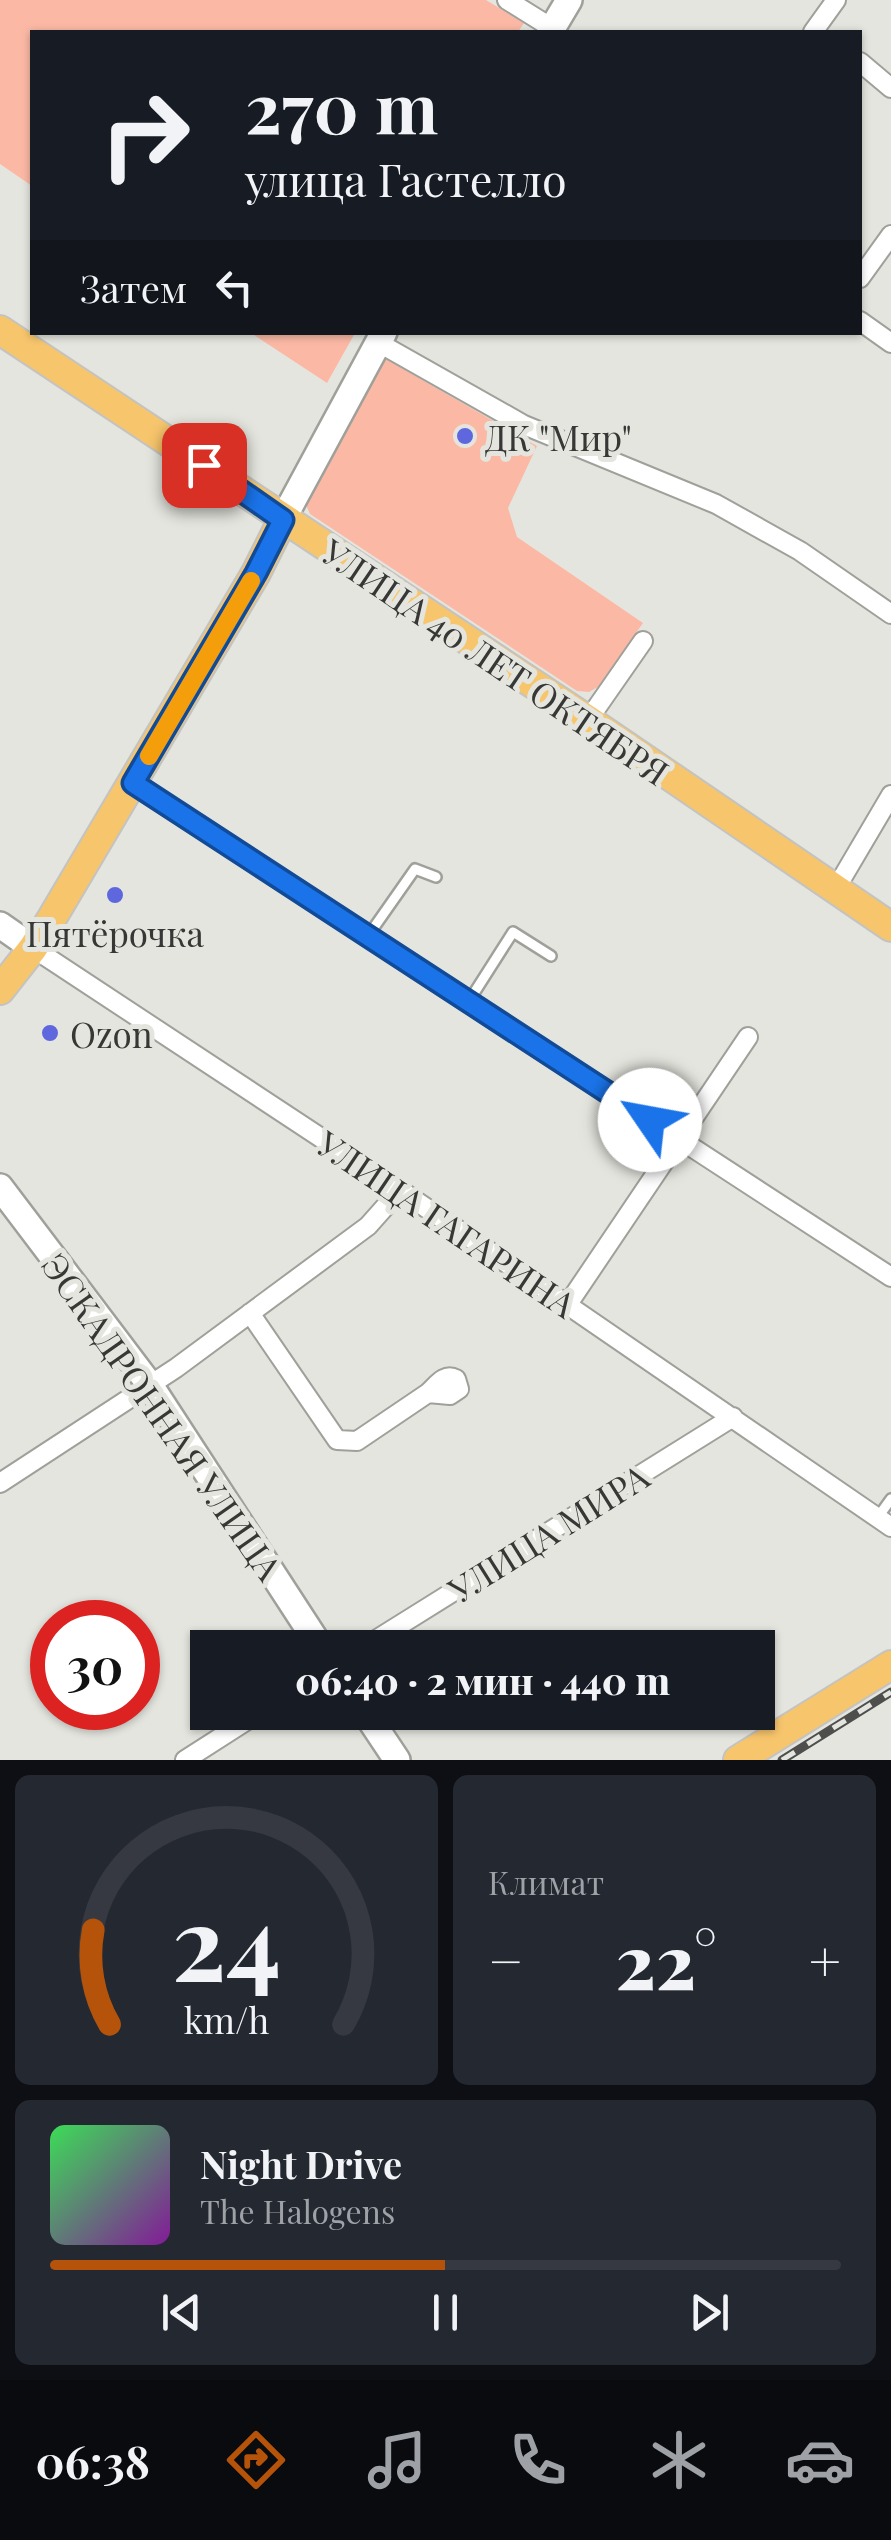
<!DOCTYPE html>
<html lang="ru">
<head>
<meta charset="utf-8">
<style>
  :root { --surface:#171b24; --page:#242831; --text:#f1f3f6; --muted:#9ea1a6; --line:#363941; --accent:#b45309 }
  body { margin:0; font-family:"Playfair Display",serif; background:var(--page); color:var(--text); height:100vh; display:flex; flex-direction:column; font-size:38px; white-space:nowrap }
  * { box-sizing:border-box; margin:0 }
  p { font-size:32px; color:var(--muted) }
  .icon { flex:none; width:55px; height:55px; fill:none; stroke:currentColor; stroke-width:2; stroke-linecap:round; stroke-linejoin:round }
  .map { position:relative; height:1760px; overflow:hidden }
  .side { display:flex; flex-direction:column; gap:15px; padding:15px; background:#0d0f14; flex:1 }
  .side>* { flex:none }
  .guide { position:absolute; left:30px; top:30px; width:832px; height:305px; border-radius:0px; box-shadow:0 2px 8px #0004; background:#171b24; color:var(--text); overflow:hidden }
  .speed { position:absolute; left:30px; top:1600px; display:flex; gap:20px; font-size:50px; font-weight:700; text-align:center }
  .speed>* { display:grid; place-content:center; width:130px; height:130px; border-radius:50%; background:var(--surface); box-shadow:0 2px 8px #0004; line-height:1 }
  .speed .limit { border:15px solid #d22; background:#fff; color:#111 }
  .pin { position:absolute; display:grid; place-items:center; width:85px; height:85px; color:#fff; margin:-42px; border-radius:20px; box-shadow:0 5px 15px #0006 }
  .me { position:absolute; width:110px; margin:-55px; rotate:303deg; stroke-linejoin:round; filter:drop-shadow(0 0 8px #0008) }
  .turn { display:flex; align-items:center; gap:35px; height:210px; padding:0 50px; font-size:45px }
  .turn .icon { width:130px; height:130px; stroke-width:2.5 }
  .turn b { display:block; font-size:70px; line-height:85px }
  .then { display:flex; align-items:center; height:95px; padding:0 50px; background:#0003; gap:20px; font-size:38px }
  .big { font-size:75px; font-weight:800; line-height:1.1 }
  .side .tile { flex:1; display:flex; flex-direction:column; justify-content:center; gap:15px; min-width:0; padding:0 35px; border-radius:15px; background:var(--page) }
  .side .dial { align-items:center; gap:0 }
  .dial svg { height:260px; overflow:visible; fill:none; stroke:var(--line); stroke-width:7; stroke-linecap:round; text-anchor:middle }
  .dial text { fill:var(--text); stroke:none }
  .song { display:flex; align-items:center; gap:30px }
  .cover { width:120px; height:120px; border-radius:15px; background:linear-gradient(135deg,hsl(130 70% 55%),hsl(290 70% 35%)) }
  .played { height:10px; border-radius:5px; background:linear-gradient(90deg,var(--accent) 50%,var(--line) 50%) }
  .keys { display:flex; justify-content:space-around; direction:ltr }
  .heat { display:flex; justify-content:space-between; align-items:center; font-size:55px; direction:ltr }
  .side .tiles { flex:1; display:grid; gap:15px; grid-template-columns:1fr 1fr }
  .tile:last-child { grid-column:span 2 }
  .trip { position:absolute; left:190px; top:1630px; width:585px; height:100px; border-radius:0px; background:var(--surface); box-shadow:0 2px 8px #0004; font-weight:800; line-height:100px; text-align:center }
  .menu { display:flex; height:160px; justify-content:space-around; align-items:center; background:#090b0e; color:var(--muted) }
  .menu .icon { width:70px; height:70px }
  .menu .active { color:var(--accent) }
  .menu b { font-size:45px; color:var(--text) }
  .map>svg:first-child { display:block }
</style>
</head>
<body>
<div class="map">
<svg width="891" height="1760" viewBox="0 0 891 1760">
  <rect width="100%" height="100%" fill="#e5e5df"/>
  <path fill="#fbb9a5" d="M0,0H486L524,23L518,32H32V186L0,164Z
    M251,333H355L327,383Z
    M384,358L537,446L508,508L517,537L643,623L598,687L589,692L577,691L310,514L306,505L310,492Z"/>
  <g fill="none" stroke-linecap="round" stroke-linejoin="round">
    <g stroke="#a0a09b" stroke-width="14">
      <path id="lane" d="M368,936L415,869L436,877
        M469,1001L513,932L551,956
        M878,1517L891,1499"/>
    </g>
    <g stroke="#a0a09b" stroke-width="22">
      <path id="street" d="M507,0L552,28
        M813,32L836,0
        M860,62L891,88
        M860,278L891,235
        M860,321L891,343
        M379,343L524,425L716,504L800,551L891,614
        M588,720L643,641
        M133,783L891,1277
        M835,890L891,795
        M33,948L400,1190L891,1527
        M568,1304L748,1037
        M250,1313L337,1440L357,1441L428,1393L450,1395L459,1389L456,1379C444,1373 437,1385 428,1393
        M0,1483L176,1368L368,1226L400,1190
        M363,1648L733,1417
        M185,1760L260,1712"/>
    </g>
    <g stroke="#a0a09b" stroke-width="30">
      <path id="secondary" d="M550,32L569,0
        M283,519L384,332
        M0,925L33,948
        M0,1187L150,1385L321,1648
        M365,1712L397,1760"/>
    </g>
    <g stroke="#c3c3c2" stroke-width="32">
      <path id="primary" d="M0,330L588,720L891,927
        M0,990L33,948L52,918L256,573L283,519
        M738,1760L891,1665"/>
    </g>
    <use href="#lane" stroke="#fff" stroke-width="9"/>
    <use href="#street" stroke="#fff" stroke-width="18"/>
    <use href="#secondary" stroke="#fff" stroke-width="25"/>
    <use href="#primary" stroke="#f7c56c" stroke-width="28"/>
    <g stroke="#4e4e4c" stroke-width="9">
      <path id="rail" d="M782,1760L891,1692"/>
    </g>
    <use href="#rail" stroke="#e5e5df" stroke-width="5" stroke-dasharray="15" stroke-linecap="butt"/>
  </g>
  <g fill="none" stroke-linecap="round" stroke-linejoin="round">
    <g stroke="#114b97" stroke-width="25">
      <path id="route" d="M204,465L283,520L256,573L133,783L650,1120"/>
    </g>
    <use href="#route" stroke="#1a73e8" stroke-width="18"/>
    <path stroke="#f59e0b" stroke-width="18" d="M149,756L251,581"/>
  </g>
  <g fill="#5f67df" stroke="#e5e5df" stroke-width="4">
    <circle cx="465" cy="436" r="10"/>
    <circle cx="115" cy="895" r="10"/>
    <circle cx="50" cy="1033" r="10"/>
  </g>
  <g text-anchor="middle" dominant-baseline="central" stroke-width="10" stroke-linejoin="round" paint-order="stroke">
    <g font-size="35" fill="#373735" stroke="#e5e5df" text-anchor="start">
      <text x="485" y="436">ДК "Мир"</text>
      <text x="115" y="932" text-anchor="middle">Пятёрочка</text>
      <text x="70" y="1033">Ozon</text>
    </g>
    <g font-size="35" fill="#373735" stroke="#e5e5df">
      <text transform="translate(496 661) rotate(34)">УЛИЦА 40 ЛЕТ ОКТЯБРЯ</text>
      <text transform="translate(447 1223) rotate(34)">УЛИЦА ГАГАРИНА</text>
      <text transform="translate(163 1416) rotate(55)">ЭСКАДРОННАЯ УЛИЦА</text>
      <text transform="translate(548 1532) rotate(-32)">УЛИЦА МИРА</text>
    </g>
  </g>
</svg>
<div class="speed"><div class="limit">30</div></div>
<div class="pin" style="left:204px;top:465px;background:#d93025"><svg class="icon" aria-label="arrive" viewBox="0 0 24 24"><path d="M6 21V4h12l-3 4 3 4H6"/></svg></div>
<svg class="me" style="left:650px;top:1120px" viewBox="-20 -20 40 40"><circle r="19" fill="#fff"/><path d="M0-13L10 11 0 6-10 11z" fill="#1a73e8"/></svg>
<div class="trip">06:40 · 2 мин · 440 m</div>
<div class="guide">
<div class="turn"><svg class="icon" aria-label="right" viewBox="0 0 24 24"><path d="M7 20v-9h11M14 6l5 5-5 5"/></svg><div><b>270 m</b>улица Гастелло</div></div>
<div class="then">Затем<svg class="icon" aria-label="left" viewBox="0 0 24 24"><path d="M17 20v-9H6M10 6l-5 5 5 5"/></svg></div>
</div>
</div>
<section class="side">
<div class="tiles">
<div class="tile dial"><svg viewBox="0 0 100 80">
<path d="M14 69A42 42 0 1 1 86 69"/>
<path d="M14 69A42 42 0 0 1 9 40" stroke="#b45309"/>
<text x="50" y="56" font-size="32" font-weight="700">24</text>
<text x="50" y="72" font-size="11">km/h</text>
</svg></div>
<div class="tile"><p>Климат</p>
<div class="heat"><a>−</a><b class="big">22°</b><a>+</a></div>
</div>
<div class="tile">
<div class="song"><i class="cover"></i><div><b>Night Drive</b><p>The Halogens</p></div></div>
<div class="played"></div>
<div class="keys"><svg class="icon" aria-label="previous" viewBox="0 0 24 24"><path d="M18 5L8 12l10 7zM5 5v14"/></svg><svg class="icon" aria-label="pause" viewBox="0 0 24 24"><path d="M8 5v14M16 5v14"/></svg><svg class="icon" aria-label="next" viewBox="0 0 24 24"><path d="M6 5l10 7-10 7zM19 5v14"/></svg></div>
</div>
</div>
</section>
<nav class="menu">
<b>06:38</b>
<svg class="icon active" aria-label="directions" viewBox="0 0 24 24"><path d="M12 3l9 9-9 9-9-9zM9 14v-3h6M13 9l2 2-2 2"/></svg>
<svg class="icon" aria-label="music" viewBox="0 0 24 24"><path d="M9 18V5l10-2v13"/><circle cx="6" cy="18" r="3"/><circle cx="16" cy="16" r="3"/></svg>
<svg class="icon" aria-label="phone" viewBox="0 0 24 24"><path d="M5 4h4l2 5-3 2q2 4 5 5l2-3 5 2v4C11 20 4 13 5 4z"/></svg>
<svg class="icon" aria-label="climate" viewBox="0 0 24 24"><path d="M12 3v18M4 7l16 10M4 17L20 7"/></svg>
<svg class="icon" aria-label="car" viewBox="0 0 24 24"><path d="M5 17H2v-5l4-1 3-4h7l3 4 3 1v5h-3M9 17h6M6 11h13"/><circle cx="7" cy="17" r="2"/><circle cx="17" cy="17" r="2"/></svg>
</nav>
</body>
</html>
